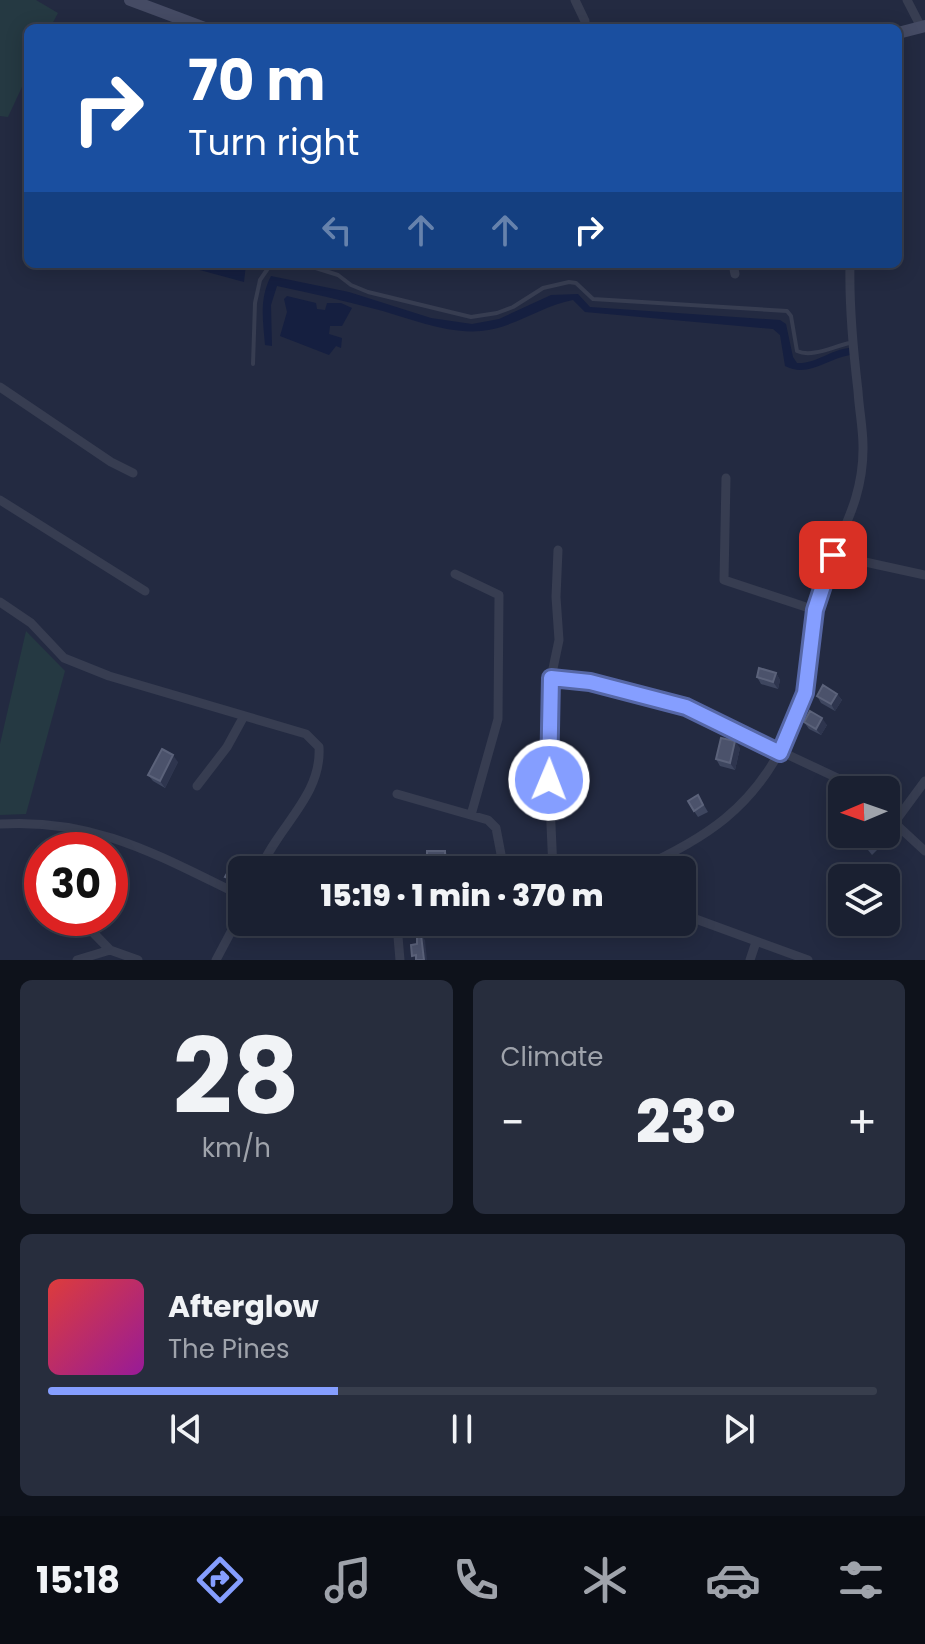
<!DOCTYPE html>
<html lang="en">
<head>
<meta charset="utf-8">
<style>
  :root { --surface:#1a2031; --page:#272d3d; --text:#f1f3f6; --muted:#9fa3ab; --line:#383e4d; --accent:#859eff }
  body { margin:0; font-family:Poppins,sans-serif; background:var(--page); color:var(--text); height:100vh; display:flex; flex-direction:column; font-size:30px; white-space:nowrap }
  * { box-sizing:border-box; margin:0 }
  p { font-size:26px; color:var(--muted) }
  .icon { flex:none; width:44px; height:44px; fill:none; stroke:currentColor; stroke-width:2; stroke-linecap:round; stroke-linejoin:round }
  .map { position:relative; height:960px; overflow:hidden }
  .panel { display:flex; flex-direction:column; gap:20px; padding:20px; background:#0e121b; flex:1 }
  .panel>* { flex:none }
  .top-card { position:absolute; left:24px; top:24px; width:878px; height:244px; border-radius:12px; box-shadow:0 4px 20px #0003,0 0 0 2px var(--line); background:#1a4fa0; color:#fff; overflow:hidden }
  .needle { width:52px; rotate:268deg }
  .controls { position:absolute; left:828px; top:776px; display:grid; gap:16px }
  .controls a { display:grid; place-items:center; width:72px; height:72px; border-radius:12px; background:var(--surface); box-shadow:0 4px 20px #0003,0 0 0 2px var(--line); font-size:40px }
  .speed { position:absolute; left:24px; top:832px; display:flex; gap:16px; font-size:40px; font-weight:700; text-align:center }
  .speed>* { display:grid; place-content:center; width:104px; height:104px; border-radius:50%; background:var(--surface); box-shadow:0 4px 20px #0003,0 0 0 2px var(--line); line-height:1 }
  .speed .limit { border:12px solid #d22; background:#fff; color:#111 }
  .pin { position:absolute; display:grid; place-items:center; width:68px; height:68px; color:#fff; margin:-34px; border-radius:16px; box-shadow:0 4px 12px #0006 }
  .me { position:absolute; width:88px; margin:-44px; rotate:1deg; stroke-linejoin:round; filter:drop-shadow(0 0 6px #0008) }
  .turn { display:flex; align-items:center; gap:28px; height:168px; padding:0 32px; font-size:36px }
  .turn .icon { width:104px; height:104px; stroke-width:2.5 }
  .turn b { display:block; font-size:56px; line-height:68px }
  .lanes { display:flex; align-items:center; height:76px; padding:0 32px; background:#0003; justify-content:center; gap:40px; direction:ltr }
  .lanes .off { opacity:.35 }
  .big { font-size:60px; font-weight:800; line-height:1.1 }
  .panel .card { flex:1; display:flex; flex-direction:column; justify-content:center; gap:12px; min-width:0; padding:0 28px; border-radius:12px; background:var(--page) }
  .panel .dial { align-items:center; gap:0 }
  .dial b { font-size:104px; line-height:1 }
  .song { display:flex; align-items:center; gap:24px }
  .cover { width:96px; height:96px; border-radius:12px; background:linear-gradient(135deg,hsl(0 70% 55%),hsl(300 70% 35%)) }
  .played { height:8px; border-radius:4px; background:linear-gradient(90deg,var(--accent) 35%,var(--line) 35%) }
  .keys { display:flex; justify-content:space-around; direction:ltr }
  .heat { display:flex; justify-content:space-between; align-items:center; font-size:44px; direction:ltr }
  .panel .tiles { flex:1; display:grid; gap:20px; grid-template-columns:1fr 1fr }
  .card:last-child { grid-column:span 2 }
  .trip { position:absolute; left:228px; top:856px; width:468px; height:80px; border-radius:12px; background:var(--surface); box-shadow:0 4px 20px #0003,0 0 0 2px var(--line); font-weight:800; line-height:80px; text-align:center }
  .menu { display:flex; height:128px; justify-content:space-around; align-items:center; background:#0a0d14; color:var(--muted) }
  .menu .icon { width:56px; height:56px }
  .menu .active { color:var(--accent) }
  .menu b { font-size:36px; color:var(--text) }
  .map>svg:first-child { display:block }
</style>
</head>
<body>
<div class="map">
<svg width="925" height="960" viewBox="0 0 925 960">
  <rect width="100%" height="100%" fill="#232a41"/>
  <path fill="#253942" d="M0,0H36L58,13L50,28H28V74L8,117L0,116Z
    M26,631L65,671L26,814L0,815V744Z"/>
  <path fill="#151f40" d="M186,264H246L244,282L185,266Z
    M271,276L349,292L431,318L472,324L499,319L551,295L578,294L590,307L780,320L786,324L793,357L797,363C816,364 830,350 849,348L850,355C827,359 808,378 785,366L780,335L773,329L585,312L573,300C541,306 514,328 481,331C447,334 411,319 379,310C345,301 311,293 277,286L271,305L272,346L265,345C263,320 259,299 271,276Z
    M287,296L316,303L317,309L325,310L327,303H341L352,308L342,326H330L329,334L342,338L341,348L336,346L329,355L280,336L287,312L284,299Z"/>
  <g fill="none" stroke-linecap="round" stroke-linejoin="round">
    <path stroke="#373d51" stroke-width="4" d="M303,264L338,275L351,285L368,292L471,317L497,313L513,307L543,288L569,282L576,283L593,299L787,311L791,316L797,351C812,358 834,346 850,343
      M253,364L255,303L260,280L271,264"/>
    <path stroke="#373d51" stroke-width="9" d="M575,0L585,21L584,28
      M907,0L921,27
      M733,264L735,274
      M0,387L111,462L133,473
      M726,478L724,580L815,610
      M0,500L145,591
      M833,555L925,575
      M455,574L499,595L498,719L471,815
      M0,602L31,623L64,658L109,676L306,734L319,747C322,796 277,827 260,870
      M551,678L590,682L686,707L863,790
      M197,786L227,747L244,716
      M397,794L488,820L496,828L504,870
      M886,815L925,851
      M894,823L925,781
      M0,824C96,818 159,856 242,896
      M553,870L549,780L551,678L559,640L556,597L558,550
      M636,870C705,839 754,808 787,737C794,723 801,708 805,692C814,659 809,623 819,590C836,538 864,504 863,446C863,428 859,409 858,391C853,349 849,307 850,264
      M682,914L808,960
      M79,918L110,950L138,960
      M341,922L397,925L427,922
      M397,925L400,960
      M77,960L110,950
      M216,960L242,911
      M750,960L756,942"/>
    <path stroke="#454b64" stroke-width="12" d="M130,0L205,28
      M898,33L925,26"/>
  </g>
  <path fill="#3e465f" d="M776,673L780,680L778,689L761,684L757,677Z
    M837,694L842,700L835,711L821,703L817,696Z
    M804,722L827,725L821,735L809,729Z
    M740,748L735,770L720,766L716,759Z
    M178,762L165,788L153,781L148,775Z
    M698,795L708,812L698,817L694,811Z
    M876,839L881,846L872,855L860,840Z
    M450,858V870H430L427,866Z
    M251,864L253,867L242,870V885L227,881L225,877Z
    M617,922H641L639,928Z"/>
  <path fill="#2e354e" d="M776,673L780,680L778,689L773,682Z
    M837,694L842,700L835,711L831,704Z
    M822,718L827,725L821,735L816,729Z
    M735,741L740,748L735,770L730,763Z
    M173,755L178,762L165,788L160,781Z
    M445,851L450,858V870H447L445,867Z
    M421,935L425,940L427,960H424Z"/>
  <path fill="#4b526b" stroke="#5b627a" stroke-width="2" d="M759,668L776,673L773,682L757,677Z
    M823,685L837,694L831,704L817,696Z
    M810,711L822,718L816,729L804,722Z
    M721,738L735,741L730,763L716,759Z
    M162,749L173,755L160,781L148,775Z
    M698,795L703,805L694,811L688,801Z
    M866,834H871L876,839L867,848L860,840Z
    M427,851H445V867L427,866Z
    M237,856L251,864L249,870H242V882L225,877Z
    M417,935H421L424,960H416V955L412,956L411,945L417,944Z"/>
  <g fill="none" stroke-linecap="round" stroke-linejoin="round">
    <g stroke="#5667a6" stroke-width="20">
      <path id="route" d="M549,780L551,678L590,682L686,707L780,753L805,693L815,610L833,555"/>
    </g>
    <use href="#route" stroke="#859eff" stroke-width="14"/>
  </g>
</svg>
<div class="controls">
<a><svg class="needle" viewBox="-14 -14 28 28"><path d="M0-13l5 13h-10z" fill="#e53935"/><path d="M0 13l5-13h-10z" fill="#9fa3ab"/></svg></a>
<a><svg class="icon" aria-label="layers" viewBox="0 0 24 24"><path d="M12 4l9 5-9 5-9-5zM3 14l9 5 9-5"/></svg></a>
</div>
<div class="speed"><div class="limit">30</div></div>
<div class="pin" style="left:833px;top:555px;background:#d93025"><svg class="icon" aria-label="arrive" viewBox="0 0 24 24"><path d="M6 21V4h12l-3 4 3 4H6"/></svg></div>
<svg class="me" style="left:549px;top:780px" viewBox="-20 -20 40 40"><circle r="17" fill="#859eff" stroke="#fff" stroke-width="3"/><path d="M0-11L8 9 0 5-8 9z" fill="#fff"/></svg>
<div class="trip">15:19 · 1 min · 370 m</div>
<div class="top-card">
<div class="turn"><svg class="icon" aria-label="right" viewBox="0 0 24 24"><path d="M7 20v-9h11M14 6l5 5-5 5"/></svg><div><b>70 m</b>Turn right</div></div>
<div class="lanes"><svg class="icon off" aria-label="left" viewBox="0 0 24 24"><path d="M17 20v-9H6M10 6l-5 5 5 5"/></svg><svg class="icon off" aria-label="ahead" viewBox="0 0 24 24"><path d="M12 20V5M6 11l6-6 6 6"/></svg><svg class="icon off" aria-label="ahead" viewBox="0 0 24 24"><path d="M12 20V5M6 11l6-6 6 6"/></svg><svg class="icon" aria-label="right" viewBox="0 0 24 24"><path d="M7 20v-9h11M14 6l5 5-5 5"/></svg></div>
</div>
</div>
<section class="panel">
<div class="tiles">
<div class="card dial"><b>28</b><p>km/h</p></div>
<div class="card"><p>Climate</p>
<div class="heat"><a>−</a><b class="big">23°</b><a>+</a></div>
</div>
<div class="card">
<div class="song"><i class="cover"></i><div><b>Afterglow</b><p>The Pines</p></div></div>
<div class="played"></div>
<div class="keys"><svg class="icon" aria-label="previous" viewBox="0 0 24 24"><path d="M18 5L8 12l10 7zM5 5v14"/></svg><svg class="icon" aria-label="pause" viewBox="0 0 24 24"><path d="M8 5v14M16 5v14"/></svg><svg class="icon" aria-label="next" viewBox="0 0 24 24"><path d="M6 5l10 7-10 7zM19 5v14"/></svg></div>
</div>
</div>
</section>
<nav class="menu">
<b>15:18</b>
<svg class="icon active" aria-label="directions" viewBox="0 0 24 24"><path d="M12 3l9 9-9 9-9-9zM9 14v-3h6M13 9l2 2-2 2"/></svg>
<svg class="icon" aria-label="music" viewBox="0 0 24 24"><path d="M9 18V5l10-2v13"/><circle cx="6" cy="18" r="3"/><circle cx="16" cy="16" r="3"/></svg>
<svg class="icon" aria-label="phone" viewBox="0 0 24 24"><path d="M5 4h4l2 5-3 2q2 4 5 5l2-3 5 2v4C11 20 4 13 5 4z"/></svg>
<svg class="icon" aria-label="climate" viewBox="0 0 24 24"><path d="M12 3v18M4 7l16 10M4 17L20 7"/></svg>
<svg class="icon" aria-label="car" viewBox="0 0 24 24"><path d="M5 17H2v-5l4-1 3-4h7l3 4 3 1v5h-3M9 17h6M6 11h13"/><circle cx="7" cy="17" r="2"/><circle cx="17" cy="17" r="2"/></svg>
<svg class="icon" aria-label="filters" viewBox="0 0 24 24"><path d="M4 7h16M4 17h16"/><circle cx="9" cy="7" r="2"/><circle cx="15" cy="17" r="2"/></svg>
</nav>
</body>
</html>
